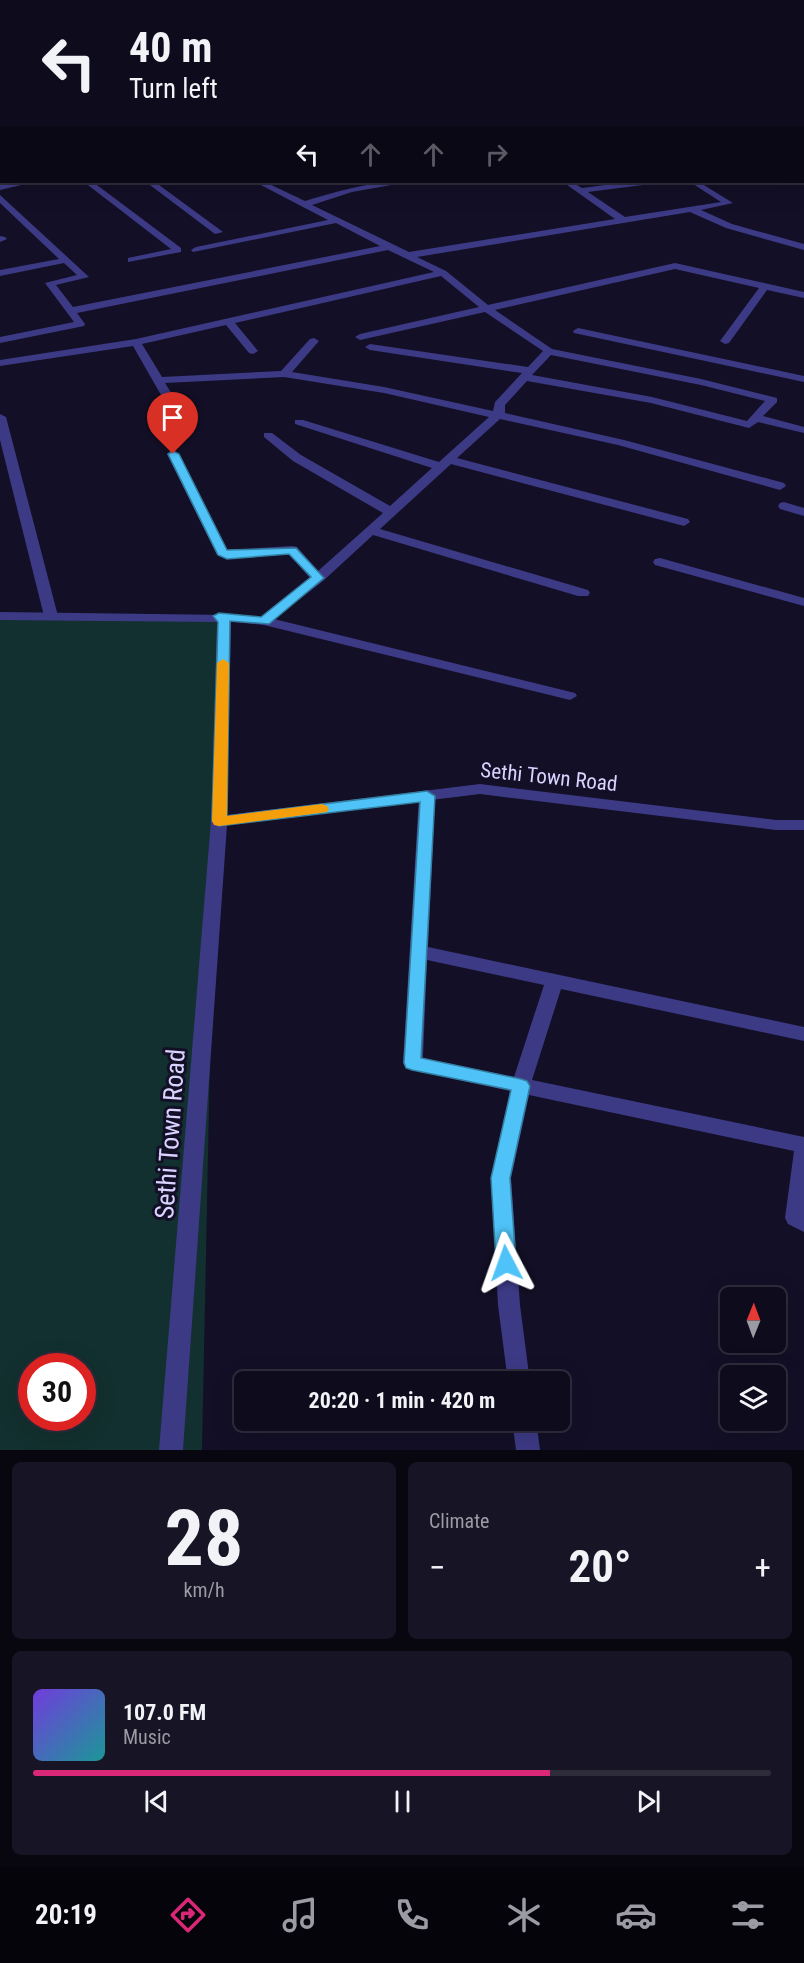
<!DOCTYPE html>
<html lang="en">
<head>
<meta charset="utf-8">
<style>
  :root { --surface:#0e0b1c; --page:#171425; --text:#f1f3f6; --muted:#9b9ba3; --line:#2e2b3b; --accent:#db2777 }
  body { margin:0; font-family:"Roboto Condensed",sans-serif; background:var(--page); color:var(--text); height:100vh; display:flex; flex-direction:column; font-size:22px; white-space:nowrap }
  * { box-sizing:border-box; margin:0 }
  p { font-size:20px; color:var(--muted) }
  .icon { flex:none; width:33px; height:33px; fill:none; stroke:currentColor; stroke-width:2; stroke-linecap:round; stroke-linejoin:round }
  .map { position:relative; height:1450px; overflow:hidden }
  .sheet { display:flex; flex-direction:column; gap:12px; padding:12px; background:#08060f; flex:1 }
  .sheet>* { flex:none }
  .top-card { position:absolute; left:0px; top:0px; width:804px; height:183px; box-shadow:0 6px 24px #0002,0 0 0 2px var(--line); background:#0e0b1c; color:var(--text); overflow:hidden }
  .needle { width:39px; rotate:1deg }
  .tools { position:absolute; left:720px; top:1287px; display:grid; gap:12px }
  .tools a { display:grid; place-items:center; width:66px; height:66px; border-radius:9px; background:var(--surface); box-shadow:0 6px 24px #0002,0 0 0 2px var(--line); font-size:30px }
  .speed { position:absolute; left:18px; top:1353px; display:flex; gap:12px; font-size:30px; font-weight:700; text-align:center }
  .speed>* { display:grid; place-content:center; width:78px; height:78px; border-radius:50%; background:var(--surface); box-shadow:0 6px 24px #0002,0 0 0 2px var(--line); line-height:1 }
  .speed .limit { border:9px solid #d22; background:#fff; color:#111 }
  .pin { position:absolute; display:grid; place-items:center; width:51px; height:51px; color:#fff; margin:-62px -26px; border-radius:50% 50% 50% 0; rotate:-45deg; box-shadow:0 0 6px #0007 }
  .pin .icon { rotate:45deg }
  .me { position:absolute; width:66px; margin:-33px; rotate:356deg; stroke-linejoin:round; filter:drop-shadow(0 0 4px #0008) }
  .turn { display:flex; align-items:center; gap:21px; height:126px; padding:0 30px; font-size:27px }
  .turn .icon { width:78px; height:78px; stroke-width:2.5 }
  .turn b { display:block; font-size:42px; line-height:51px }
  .lanes { display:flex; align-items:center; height:57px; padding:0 30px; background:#0003; justify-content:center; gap:30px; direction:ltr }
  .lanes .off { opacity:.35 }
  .big { font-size:45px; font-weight:700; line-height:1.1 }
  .sheet .tile { flex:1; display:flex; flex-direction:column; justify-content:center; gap:9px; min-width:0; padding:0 21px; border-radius:9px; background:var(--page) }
  .sheet .dial { align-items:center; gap:0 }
  .dial b { font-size:78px; line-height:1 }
  .song { display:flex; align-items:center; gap:18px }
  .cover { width:72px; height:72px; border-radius:9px; background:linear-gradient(135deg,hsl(260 70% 55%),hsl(180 70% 35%)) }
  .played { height:6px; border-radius:3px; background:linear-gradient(90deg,var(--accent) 70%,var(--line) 70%) }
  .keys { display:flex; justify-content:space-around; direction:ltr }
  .heat { display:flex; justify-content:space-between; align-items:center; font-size:33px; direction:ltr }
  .sheet .tiles { flex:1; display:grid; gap:12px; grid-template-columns:1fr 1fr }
  .tile:last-child { grid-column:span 2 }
  .trip { position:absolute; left:234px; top:1371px; width:336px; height:60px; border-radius:9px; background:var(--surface); box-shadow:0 6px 24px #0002,0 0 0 2px var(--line); font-weight:700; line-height:60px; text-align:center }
  .tab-bar { display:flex; height:96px; justify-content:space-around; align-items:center; background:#06040b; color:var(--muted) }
  .tab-bar .icon { width:42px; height:42px }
  .tab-bar .on { color:var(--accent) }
  .tab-bar b { font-size:27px; color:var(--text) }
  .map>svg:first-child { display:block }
</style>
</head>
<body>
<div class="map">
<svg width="804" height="1450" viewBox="0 0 804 1450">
  <rect width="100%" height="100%" fill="#130f26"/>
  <path fill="#12302f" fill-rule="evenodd" d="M219,617L202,1450H0V618ZM32,1366H82V1418H32Z"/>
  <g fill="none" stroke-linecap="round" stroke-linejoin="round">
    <path fill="#0a1f44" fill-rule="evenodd" d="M148,0H162L147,2Z
      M0,55H2V63H0Z"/>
    <path fill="#3d3a85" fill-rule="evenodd" d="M35,0H47L32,2Z
      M130,0H139L128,2Z
      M200,0H207L198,2Z
      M282,0H289L280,2Z
      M0,9H2V14L0,13Z
      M0,34H2V38H0Z
      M802,49H804V53H802Z
      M802,80H804L802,85Z
      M0,86H2V91H0Z
      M802,140H804V144H802Z
      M802,152H804V156H802Z
      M0,158H2V164H0Z
      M18,182H34L0,190V184Z
      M84,182H93L181,248V252L128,262V258L171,249Z
      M146,182H155L223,232L215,234Z
      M255,182H265L305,201C336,192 366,182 398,182L397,184L352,192L312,205L409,252L615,219L563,182H572L582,188L629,182H647L643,185L588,192L625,217L721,202L690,182H699L733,203L701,210L732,224L804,244V250L726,228L690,212L417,257L446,271L488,305L675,263L804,292V298L767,290L729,343L725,344L720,341L759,288L675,269L495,310L552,349L701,379L777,398V402L763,416L804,427V433L758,422L749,428L651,403L527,381L505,405V413L624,440L784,483L786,486L780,490L618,445L500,419L457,458L688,519L690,522L684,526L451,464L380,529L588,590L590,593L588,596H578L373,535L323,581L274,619L575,693L577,696L570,700L264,625L214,620L212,617L219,613L261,617L310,578L289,554L227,559L217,555L167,454L169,452L173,450L179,454L227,550L292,546L297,547L318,571L383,513L293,461L264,437V433H272L301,455L390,506L432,468L295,424V420H303L439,462L489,417L384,393L284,377L165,383L177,402L171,405L165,402L133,346L0,366V360L136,339L434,272L388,250L77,313L85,324L84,326L0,343V337L74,322L45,283L77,275L64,263L0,276V270L59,259L0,203V195L89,277L56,285L73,307L380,246L336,223L193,252L191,250L196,247L328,220ZM441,276L479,307L360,334L355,337L360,340L485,312L543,351L528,367L370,344L365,347L370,350L522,373L495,402L493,411L384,387L292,372L319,341L314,338L310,339L281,371L162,377L142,344L226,325L249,353L253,354L258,351L235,323ZM551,355L701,385L765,401L747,421L652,397L532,375Z
      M0,236L5,237L7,239L0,242Z
      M578,328L804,376V382L574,333L573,331Z
      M0,414L6,417L58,616L56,619L51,620L44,616L0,440Z
      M784,502L804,508V516L780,509L778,506L780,503Z
      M660,558L804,598V606L655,565L653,562L655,559Z
      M427,791L435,796L428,947L804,1027V1041L561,989L532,1080L804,1137V1232L788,1224L785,1218L794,1151L529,1095L511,1178L520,1305L530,1382H508L498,1305L491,1178L510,1091L413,1070L406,1068L403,1063L419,796ZM427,960L544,985L514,1077L423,1058Z
      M512,1420H536L540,1450H516Z"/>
    <path fill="#3d3a85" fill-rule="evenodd" d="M688,0H694V2H688Z
      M802,103H804V110H802Z
      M0,612L229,615L231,618L227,815L480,784L776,820H804V830H776L480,794L227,825L183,1450H159L211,821L217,622L0,620Z"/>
  </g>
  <path fill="#4fc3f7" stroke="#337fa1" stroke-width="1.5" d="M173,451L179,454L227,550L296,548L324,578L269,624L230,621L227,816L427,791L435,796L421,1058L521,1079L527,1081L530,1086L510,1178L516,1263L513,1269L506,1271L499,1269L496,1263L491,1178L511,1090L412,1070L406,1068L404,1063L420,802L219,826L212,821L218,622L213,616L219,613L261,617L311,577L289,554L227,559L218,555L168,454Z"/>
  <path fill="#f59e0b" d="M223,659L229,663L227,816L322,804L327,806L329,809L327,812L219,826L214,825L212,821L217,663Z"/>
  <g text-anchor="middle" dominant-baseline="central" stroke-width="6" stroke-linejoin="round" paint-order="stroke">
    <g font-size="21" fill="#d9d4ff" stroke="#130f26">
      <text transform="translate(549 777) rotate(6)">Sethi Town Road</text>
    </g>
    <g font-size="26" fill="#d9d4ff" stroke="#130f26">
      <text transform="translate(170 1134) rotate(-86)">Sethi Town Road</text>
    </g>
  </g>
</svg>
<div class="tools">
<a><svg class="needle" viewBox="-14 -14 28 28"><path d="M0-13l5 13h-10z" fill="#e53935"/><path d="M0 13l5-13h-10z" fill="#9b9ba3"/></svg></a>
<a><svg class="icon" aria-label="layers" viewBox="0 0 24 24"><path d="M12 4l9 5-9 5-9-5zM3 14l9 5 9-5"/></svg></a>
</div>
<div class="speed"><div class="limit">30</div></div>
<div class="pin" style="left:173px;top:454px;background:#d93025"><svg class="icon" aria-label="arrive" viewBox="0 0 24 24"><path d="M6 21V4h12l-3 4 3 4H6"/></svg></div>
<svg class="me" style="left:506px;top:1263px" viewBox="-20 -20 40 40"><path d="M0-17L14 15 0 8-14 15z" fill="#4fc3f7" stroke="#fff" stroke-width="4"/></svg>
<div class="trip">20:20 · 1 min · 420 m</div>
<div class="top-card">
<div class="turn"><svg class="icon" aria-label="left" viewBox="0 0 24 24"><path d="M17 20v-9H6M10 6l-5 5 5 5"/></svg><div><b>40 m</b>Turn left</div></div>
<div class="lanes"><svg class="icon" aria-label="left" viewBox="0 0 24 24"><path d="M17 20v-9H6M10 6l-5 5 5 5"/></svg><svg class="icon off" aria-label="ahead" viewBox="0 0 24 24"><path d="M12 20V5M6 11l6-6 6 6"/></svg><svg class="icon off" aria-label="ahead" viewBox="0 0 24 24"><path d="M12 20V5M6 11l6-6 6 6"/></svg><svg class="icon off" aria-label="right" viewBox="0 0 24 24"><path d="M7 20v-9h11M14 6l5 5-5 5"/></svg></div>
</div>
</div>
<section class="sheet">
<div class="tiles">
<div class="tile dial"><b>28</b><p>km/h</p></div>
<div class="tile"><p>Climate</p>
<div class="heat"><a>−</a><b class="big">20°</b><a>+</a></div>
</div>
<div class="tile">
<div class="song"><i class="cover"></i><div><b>107.0 FM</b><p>Music</p></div></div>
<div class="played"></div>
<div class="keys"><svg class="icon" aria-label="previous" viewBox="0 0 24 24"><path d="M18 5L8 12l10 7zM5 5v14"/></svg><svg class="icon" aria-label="pause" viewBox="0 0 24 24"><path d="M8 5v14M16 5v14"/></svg><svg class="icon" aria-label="next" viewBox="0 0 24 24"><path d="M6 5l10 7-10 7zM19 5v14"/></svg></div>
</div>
</div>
</section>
<nav class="tab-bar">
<b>20:19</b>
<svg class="icon on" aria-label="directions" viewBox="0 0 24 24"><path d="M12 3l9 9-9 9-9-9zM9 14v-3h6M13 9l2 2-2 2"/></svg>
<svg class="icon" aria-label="music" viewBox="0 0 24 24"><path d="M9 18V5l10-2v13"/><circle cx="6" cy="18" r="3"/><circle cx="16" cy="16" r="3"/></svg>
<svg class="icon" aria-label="phone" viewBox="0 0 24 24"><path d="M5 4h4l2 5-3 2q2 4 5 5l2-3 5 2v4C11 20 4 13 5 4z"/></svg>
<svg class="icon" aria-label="climate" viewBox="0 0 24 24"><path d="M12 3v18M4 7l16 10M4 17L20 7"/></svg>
<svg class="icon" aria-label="car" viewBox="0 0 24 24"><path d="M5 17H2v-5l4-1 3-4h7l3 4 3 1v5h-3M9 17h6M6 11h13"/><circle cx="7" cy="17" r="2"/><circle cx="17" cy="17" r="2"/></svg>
<svg class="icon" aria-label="filters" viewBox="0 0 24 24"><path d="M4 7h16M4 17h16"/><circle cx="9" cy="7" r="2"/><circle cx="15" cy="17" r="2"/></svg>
</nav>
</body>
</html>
